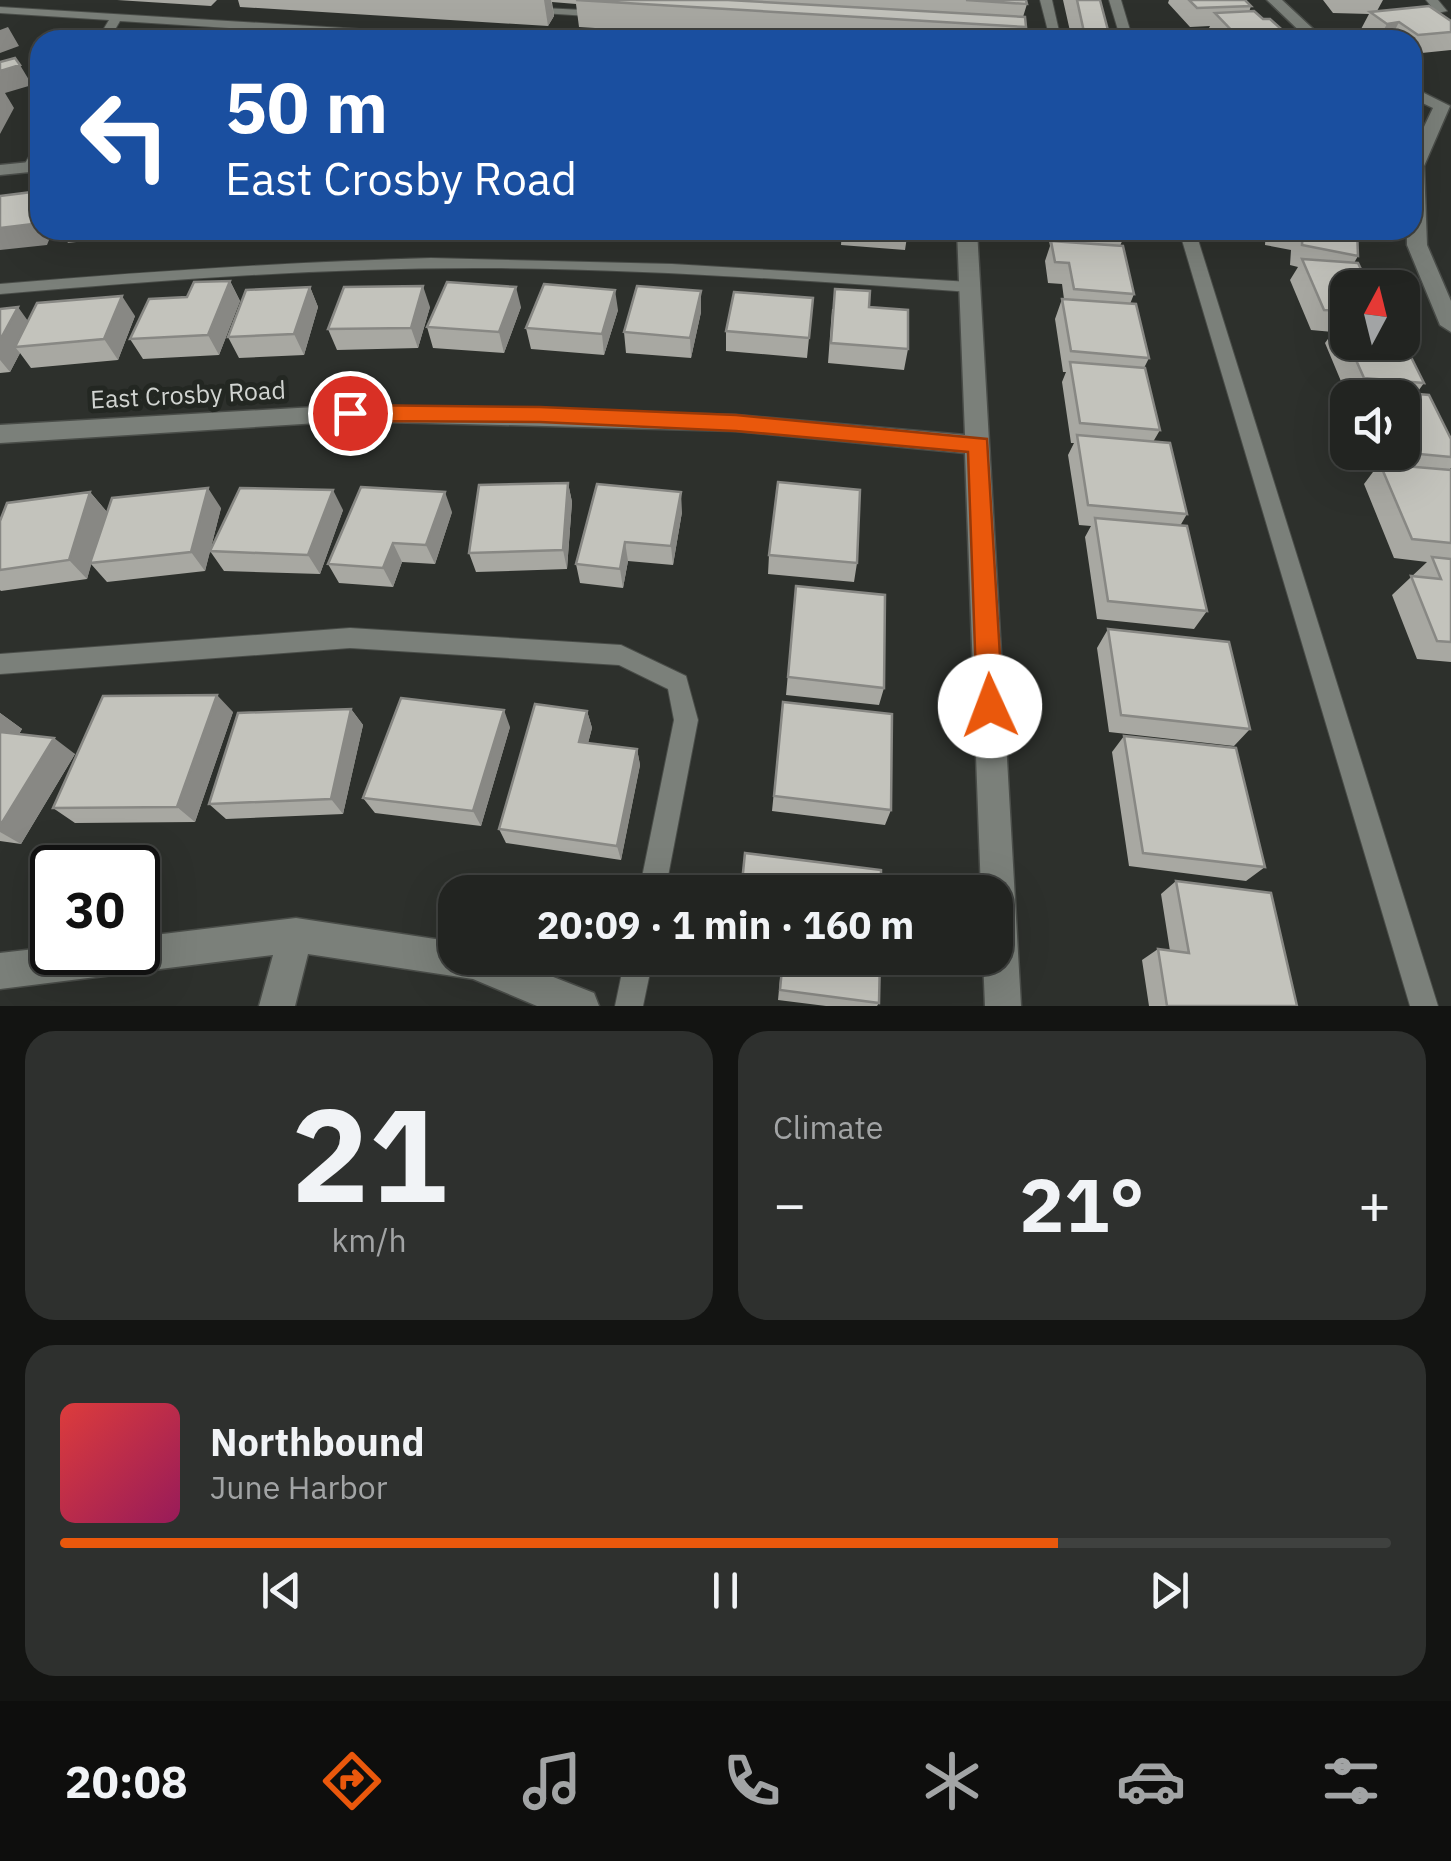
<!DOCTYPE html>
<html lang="en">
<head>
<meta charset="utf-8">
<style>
  :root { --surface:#222421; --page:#2e302e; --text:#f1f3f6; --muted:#a2a4a5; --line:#3f413f; --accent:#ea580c }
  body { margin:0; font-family:"IBM Plex Sans",sans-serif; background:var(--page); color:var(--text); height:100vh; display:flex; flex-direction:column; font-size:38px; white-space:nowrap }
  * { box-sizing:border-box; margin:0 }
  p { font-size:32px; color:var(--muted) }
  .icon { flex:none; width:55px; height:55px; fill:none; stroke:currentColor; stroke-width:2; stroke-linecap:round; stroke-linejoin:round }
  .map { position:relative; height:1006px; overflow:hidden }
  .side { display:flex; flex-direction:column; gap:25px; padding:25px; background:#131412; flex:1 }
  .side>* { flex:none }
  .guide { position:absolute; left:30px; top:30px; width:1392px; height:210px; border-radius:30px; box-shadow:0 10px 40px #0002,0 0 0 2px var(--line); background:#1a4fa0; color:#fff; overflow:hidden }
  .needle { width:65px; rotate:7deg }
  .tools { position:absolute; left:1330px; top:270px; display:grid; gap:20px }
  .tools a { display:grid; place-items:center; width:90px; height:90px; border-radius:20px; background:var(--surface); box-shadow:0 10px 40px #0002,0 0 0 2px var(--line); font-size:50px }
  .speed { position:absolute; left:30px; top:845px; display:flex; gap:20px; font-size:50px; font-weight:700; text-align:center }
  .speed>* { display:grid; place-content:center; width:130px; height:130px; border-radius:50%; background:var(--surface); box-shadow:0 10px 40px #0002,0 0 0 2px var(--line); line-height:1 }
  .speed .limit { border:5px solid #111; border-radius:15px; background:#fff; color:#111 }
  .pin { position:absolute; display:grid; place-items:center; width:85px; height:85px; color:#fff; margin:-42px; border:5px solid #fff; border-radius:50%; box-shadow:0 2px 10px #0007 }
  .me { position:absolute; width:110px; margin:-55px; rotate:358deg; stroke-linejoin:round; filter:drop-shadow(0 0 8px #0008) }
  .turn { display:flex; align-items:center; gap:35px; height:210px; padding:0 30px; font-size:45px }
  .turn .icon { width:130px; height:130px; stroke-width:2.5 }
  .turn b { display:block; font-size:70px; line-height:85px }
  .big { font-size:75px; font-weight:800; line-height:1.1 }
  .side .card { flex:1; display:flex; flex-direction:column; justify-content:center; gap:15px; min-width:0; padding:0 35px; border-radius:30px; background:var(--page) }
  .side .dial { align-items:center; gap:0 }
  .dial b { font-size:130px; line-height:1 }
  .song { display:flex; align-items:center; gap:30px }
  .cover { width:120px; height:120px; border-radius:15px; background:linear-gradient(135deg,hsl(0 70% 55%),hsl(330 70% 35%)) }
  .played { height:10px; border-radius:5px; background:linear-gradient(90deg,var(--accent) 75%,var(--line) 75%) }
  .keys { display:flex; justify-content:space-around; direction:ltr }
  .heat { display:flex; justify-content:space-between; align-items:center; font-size:55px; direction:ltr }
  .side .tiles { flex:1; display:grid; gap:25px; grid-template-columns:1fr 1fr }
  .card:last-child { grid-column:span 2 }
  .trip { position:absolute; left:438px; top:875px; width:575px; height:100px; border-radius:30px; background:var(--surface); box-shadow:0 10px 40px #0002,0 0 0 2px var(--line); font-weight:800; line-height:100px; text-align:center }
  .dock { display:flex; height:160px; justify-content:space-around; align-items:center; background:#0e0e0d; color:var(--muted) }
  .dock .icon { width:70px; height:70px }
  .dock .on { color:var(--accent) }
  .dock b { font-size:45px; color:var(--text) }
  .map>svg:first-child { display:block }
</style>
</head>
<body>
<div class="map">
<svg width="1451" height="1006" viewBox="0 0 1451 1006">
  <rect width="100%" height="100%" fill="#2d302c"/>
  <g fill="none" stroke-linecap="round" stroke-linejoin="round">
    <g stroke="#4a4d49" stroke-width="2">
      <path id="service" d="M1040,0H1052L1061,40L992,38L990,35L996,31L1049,35Z
        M1109,0H1121L1133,40H1121Z
        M1426,0H1438L1447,11L1437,13Z
        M0,7L473,36L479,40H417L120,21L109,40H97L109,20L0,13Z
        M523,7L603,11L609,14L603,17L527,12L523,11Z
        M40,145L37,167L25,170L23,167L35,146Z
        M1179,230H1195L1438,1006H1410Z
        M431,258L672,264L970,282L978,287L970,292C811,281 652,269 492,268C328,267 164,280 0,294V284C144,272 287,262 431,258Z
        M350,628L621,645L686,676L698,720L665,892H639L674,720L668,689L619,665L350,648L0,674V654Z
        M625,958H653L643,1006H615Z"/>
    </g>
    <g stroke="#4a4d49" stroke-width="3">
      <path id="minor" d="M1267,0H1282L1325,40H1309Z
        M1412,87L1450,106L1424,166L1427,245L1451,301V332L1440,325L1407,245V230H1412V152L1433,108L1412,98Z
        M40,161V171L0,175V165Z
        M957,230H977L1021,1006H985L983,958H995V892H981L965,453L736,431L350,421L0,443V425L350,405L736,415L965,435Z
        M296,918L455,942V958H505L594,993L599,1006H537L473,979L308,954L295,1006H259L273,955L0,989V953L52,947V952H138V937Z"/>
    </g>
    <use href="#service" fill="#7b807a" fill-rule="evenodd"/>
    <use href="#minor" fill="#7b807a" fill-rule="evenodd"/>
  </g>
  <path fill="#a8a8a2" d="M117,0H217L211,6Z
    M238,0H728L751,1V0H1026L1027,4L1023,17L1026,27L1023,40H787L579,27L576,4L552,2L554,16L548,26L240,7Z
    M1063,0H1100L1109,34L1107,40H1072Z
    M1169,0H1245L1251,6L1249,12L1289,36L1287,40H1215L1207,32L1210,26L1190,27L1168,3Z
    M1323,0H1383L1377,11L1451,21V50L1412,54V40H1373L1360,31L1369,14L1333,13Z
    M157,230H227L226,233L161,237Z
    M236,230H307L305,234L237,233Z
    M446,230H479L477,236L447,234Z
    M764,230H823V236L764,232Z
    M842,230H908L905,250L841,245Z
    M1047,230H1121L1123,239L1120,246L1134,294L1130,304L1149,358L1144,368L1160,430L1153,442L1187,514L1180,526L1207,611L1194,629L1097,619L1085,537L1091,526L1079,525L1068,455L1074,443H1071L1062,382L1066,372H1063L1055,319L1062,299H1064L1062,284L1048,283L1045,261L1050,246Z
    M1266,230H1357L1358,256L1354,263L1348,288V342L1424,383L1416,394L1451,439V468L1449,470H1451V662L1417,659L1392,595L1427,562L1394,558L1364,484L1373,472H1370L1362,452H1402V398H1348L1325,343L1333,332L1311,330L1290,280L1298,267L1290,265L1291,250L1265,245Z
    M230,281L240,301L219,355L143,359L130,339L187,297Z
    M310,287L318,307L304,355L239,358L228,337Z
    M813,298L807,358L726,351V331Z
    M430,307L418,348L337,350L328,329Z
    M521,307L504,353L433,348L427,327Z
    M869,307L908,349L904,370L828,363L832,309Z
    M0,309L28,321L135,316L118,360L31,368L20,353L10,372L0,373Z
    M618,310L604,355L531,349L526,328Z
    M701,312L691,358L626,353L624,332Z
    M568,483L572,502L567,569L476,572L469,553Z
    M90,492L107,512L101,532L221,508L205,571L107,582L91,564L87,579L1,591L0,590V521Z
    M343,510L320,574L224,571L210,551Z
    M452,512L435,564L402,562L393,587L339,583L328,564Z
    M682,512L673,565L628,561L623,588L580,583L576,564Z
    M769,555L857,563L854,582L768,574Z
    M796,586L884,688L879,705L786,695Z
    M1108,629L1250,729L1234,746L1109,732L1097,648Z
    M783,702L891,810L885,825L772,811Z
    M351,709L363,725L343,814L226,819L209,804Z
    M587,711L592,728L588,743L637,749L640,765L621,860L506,843L499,829Z
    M233,712L195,822L75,823L53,808Z
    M0,713L22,729L19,734L75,754L21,844L0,841Z
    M510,727L481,826L375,813L363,798Z
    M1124,736L1265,867L1246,881L1129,866L1112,752Z
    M1176,881L1297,1006H1149L1142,960L1158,949L1170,951L1161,894Z
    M776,958H880L879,1003L877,1006H826L778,1000L782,958Z"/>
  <path fill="#888884" d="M544,0H551L554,16L548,26Z
    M1399,22L1390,40H1378L1387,24Z
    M8,27L19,46L0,53V30Z
    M20,65L32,85L5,93L14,108L0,134V71Z
    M40,209V230H53L47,245L0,250V228Z
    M60,230H113L110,238L68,243Z
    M230,281L240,301L219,355L208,335Z
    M423,286L430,307L418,348L411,328Z
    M310,287L318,307L304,355L294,334Z
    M516,287L521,307L504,353L499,332Z
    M615,290L618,310L604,355L602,334Z
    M701,291V312L691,358L690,338Z
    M122,296L135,316L118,360L104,339Z
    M18,307L33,328L15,347L20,353L10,372L0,360V340Z
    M568,483L572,502L567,569L563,550Z
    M208,488L221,508L205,571L191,552Z
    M333,490L343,510L320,574L308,555Z
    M90,492L107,512L87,579L69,560Z
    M445,492L452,512L435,564L426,545Z
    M681,492L682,512L673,565L671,546Z
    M625,542L628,561L623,588L620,569Z
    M393,543L402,562L393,587L383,568Z
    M217,695L233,712L195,822L177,807Z
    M351,709L363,725L343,814L331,799Z
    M504,710L510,727L481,826L473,811Z
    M587,711L592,728L584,758L579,742Z
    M0,713L22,729L11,747L0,739Z
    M54,738L75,754L21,844L0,832V826Z
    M637,749L640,765L621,860L617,846Z"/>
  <path fill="#c3c3bc" stroke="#888884" stroke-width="2.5" d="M576,0H728L1025,17L1026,27Z
    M966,0H1026L1027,4Z
    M1077,0H1100L1109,34L1084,32Z
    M1189,0H1245L1251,6L1197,8Z
    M1429,6L1451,21V32L1418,35L1399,22L1387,24L1370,12Z
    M1254,11L1263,19H1270L1289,36L1240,39L1215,13Z
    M15,58L20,65L0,71V62Z
    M40,191V209L33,224L0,228V196Z
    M1057,230H1121L1123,239L1057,233Z
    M1303,230H1357L1358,256L1302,245Z
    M1051,241L1123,246L1134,294L1074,289L1069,263L1055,262Z
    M1302,259L1358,263L1368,284H1376L1377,288H1348V311L1324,310Z
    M230,281L208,335L130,339L149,299L187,297L194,282Z
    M447,282L516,287L499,332L427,327Z
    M544,284L615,290L602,334L526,328Z
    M423,286L411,328L328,329L344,287Z
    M637,286L701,291L690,338L624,332Z
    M310,287L294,334L228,337L246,290Z
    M835,289L870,291L869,307L908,310V349L831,343Z
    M734,292L813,298L809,338L726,331Z
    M122,296L104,339L15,347L37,303Z
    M1062,299L1136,304L1149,358L1071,351Z
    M18,307L0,340V309Z
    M1339,322L1348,323V342Z
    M1402,339L1424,383L1364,378L1348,342H1402Z
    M1070,362L1145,368L1160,430L1080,423Z
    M1359,389L1429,395L1451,439V457L1398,452H1402V398H1363Z
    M1077,435L1170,443L1187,514L1088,505Z
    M1380,464L1451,470V543L1412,539Z
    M778,482L860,490L857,563L769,555Z
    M568,483L563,550L469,553L479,485Z
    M597,484L681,492L671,546L625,542L620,569L576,564Z
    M361,487L445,492L426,545L393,543L383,568L328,564Z
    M208,488L191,552L90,563L112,498Z
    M240,488L333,490L308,555L210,551Z
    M90,492L69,560L0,570V521L7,503Z
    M1095,518L1187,526L1207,611L1108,601Z
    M1432,557L1451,559V642L1437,641L1411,576L1441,579Z
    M796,586L885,595L884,688L788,677Z
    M1108,629L1229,642L1250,729L1121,715Z
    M217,695L177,807L53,808L103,696Z
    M401,698L504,710L473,811L363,798Z
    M783,702L892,714L891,810L774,796Z
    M535,704L587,711L579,742L637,749L617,846L499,829Z
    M351,709L331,799L209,804L238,713Z
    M0,732L54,738L0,826Z
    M1124,736L1236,748L1265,867L1143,853Z
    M745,853L881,870V892H741Z
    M1176,881L1271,893L1297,1006H1167L1158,949L1189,953Z
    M783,958H880L879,1003L780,990Z"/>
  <path fill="#ea580c" stroke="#983908" stroke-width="2.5" d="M350,405L540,407L736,415L987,439L1003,706L999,715L990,719L981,715L977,706L968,452L736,431L540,422L350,421L340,413Z"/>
  <g text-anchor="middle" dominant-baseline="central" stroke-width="10" stroke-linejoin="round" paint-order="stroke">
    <g font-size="25" fill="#d1d4d1" stroke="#232722">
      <text transform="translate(188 394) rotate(-3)">East Crosby Road</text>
    </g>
  </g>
</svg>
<div class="tools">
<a><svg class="needle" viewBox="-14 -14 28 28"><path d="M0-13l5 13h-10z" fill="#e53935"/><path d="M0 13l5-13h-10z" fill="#a2a4a5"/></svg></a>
<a><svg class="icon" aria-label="sound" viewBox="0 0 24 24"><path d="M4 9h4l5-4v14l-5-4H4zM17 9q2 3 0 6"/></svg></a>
</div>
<div class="speed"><div class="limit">30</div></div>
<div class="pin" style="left:350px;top:413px;background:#d93025"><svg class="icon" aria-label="arrive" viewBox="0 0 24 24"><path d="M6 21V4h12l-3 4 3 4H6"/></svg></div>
<svg class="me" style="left:990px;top:706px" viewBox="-20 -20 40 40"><circle r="19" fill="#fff"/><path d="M0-13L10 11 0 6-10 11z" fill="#ea580c"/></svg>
<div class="trip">20:09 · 1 min · 160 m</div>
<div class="guide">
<div class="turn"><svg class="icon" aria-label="left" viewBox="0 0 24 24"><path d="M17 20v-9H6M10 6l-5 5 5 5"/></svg><div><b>50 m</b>East Crosby Road</div></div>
</div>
</div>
<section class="side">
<div class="tiles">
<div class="card dial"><b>21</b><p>km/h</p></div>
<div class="card"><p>Climate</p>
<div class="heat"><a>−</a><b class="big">21°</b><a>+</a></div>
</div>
<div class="card">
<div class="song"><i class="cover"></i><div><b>Northbound</b><p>June Harbor</p></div></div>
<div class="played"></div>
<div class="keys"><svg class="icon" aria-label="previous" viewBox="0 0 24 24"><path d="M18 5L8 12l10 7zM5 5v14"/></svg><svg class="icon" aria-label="pause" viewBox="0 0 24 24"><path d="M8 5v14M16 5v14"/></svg><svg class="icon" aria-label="next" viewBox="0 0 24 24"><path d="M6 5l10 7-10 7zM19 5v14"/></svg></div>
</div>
</div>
</section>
<nav class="dock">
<b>20:08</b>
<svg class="icon on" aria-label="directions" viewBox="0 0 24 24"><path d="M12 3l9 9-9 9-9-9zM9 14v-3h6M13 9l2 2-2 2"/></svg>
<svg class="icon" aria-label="music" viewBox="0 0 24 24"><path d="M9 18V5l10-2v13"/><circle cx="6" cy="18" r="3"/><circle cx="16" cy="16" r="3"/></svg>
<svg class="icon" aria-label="phone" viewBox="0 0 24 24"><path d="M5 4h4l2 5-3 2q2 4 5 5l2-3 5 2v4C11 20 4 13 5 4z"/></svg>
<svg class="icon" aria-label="climate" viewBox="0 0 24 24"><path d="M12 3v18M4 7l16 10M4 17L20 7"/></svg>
<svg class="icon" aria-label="car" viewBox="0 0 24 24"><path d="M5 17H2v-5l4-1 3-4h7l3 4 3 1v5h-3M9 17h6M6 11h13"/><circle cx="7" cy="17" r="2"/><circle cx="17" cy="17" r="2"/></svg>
<svg class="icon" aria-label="filters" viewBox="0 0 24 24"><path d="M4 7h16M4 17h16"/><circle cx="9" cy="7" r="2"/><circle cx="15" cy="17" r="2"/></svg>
</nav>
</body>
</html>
